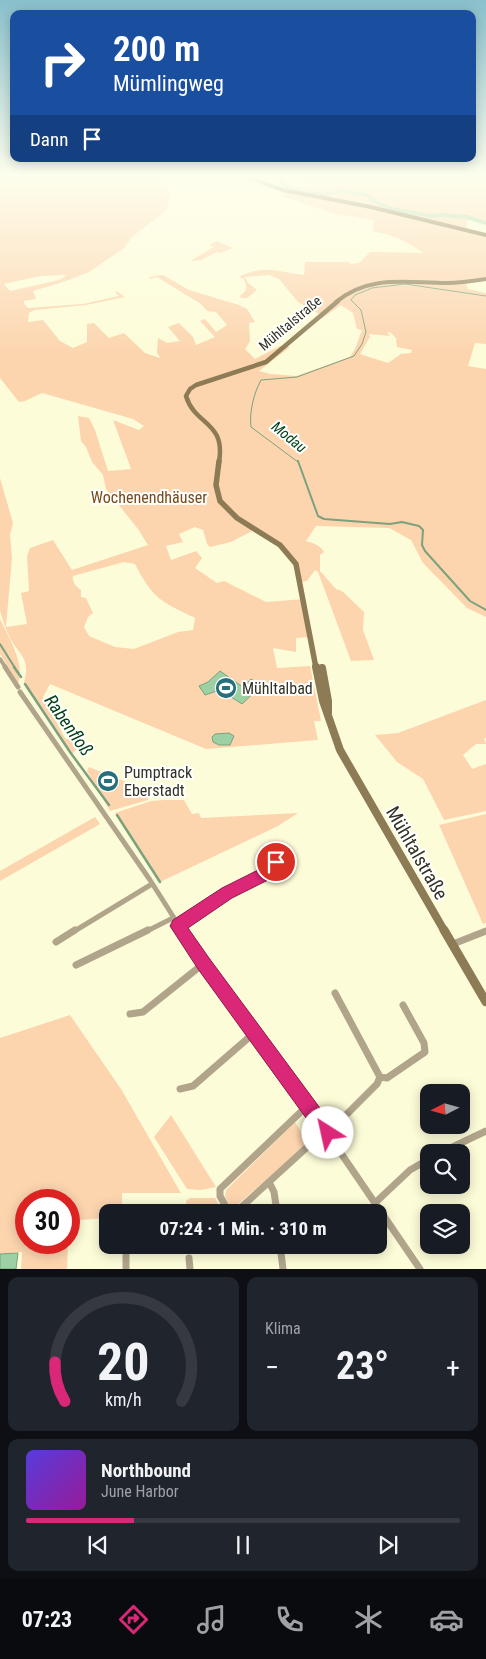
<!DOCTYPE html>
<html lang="de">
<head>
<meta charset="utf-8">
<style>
  :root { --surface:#171b24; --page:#20242c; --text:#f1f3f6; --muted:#9ea1a6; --line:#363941; --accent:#db2777 }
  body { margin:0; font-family:"Roboto Condensed",sans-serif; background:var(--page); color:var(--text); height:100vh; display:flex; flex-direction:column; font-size:19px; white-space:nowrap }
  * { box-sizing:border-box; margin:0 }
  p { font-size:16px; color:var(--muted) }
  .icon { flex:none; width:28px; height:28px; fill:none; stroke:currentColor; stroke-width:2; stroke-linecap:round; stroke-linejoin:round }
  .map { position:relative; height:1269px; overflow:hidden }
  .drawer { display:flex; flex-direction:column; gap:8px; padding:8px; background:#0d0f14; flex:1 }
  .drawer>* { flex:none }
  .banner { position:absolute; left:10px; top:10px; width:466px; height:152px; border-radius:10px; box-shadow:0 2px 12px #0003; background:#1a4fa0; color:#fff; overflow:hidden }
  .needle { width:32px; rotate:264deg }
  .controls { position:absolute; left:420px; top:1084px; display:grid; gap:10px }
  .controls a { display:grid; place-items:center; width:50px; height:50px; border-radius:10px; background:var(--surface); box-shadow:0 2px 12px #0003; font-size:25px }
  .speed { position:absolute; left:15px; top:1189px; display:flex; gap:10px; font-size:25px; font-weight:700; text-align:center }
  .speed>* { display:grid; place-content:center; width:65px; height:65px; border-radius:50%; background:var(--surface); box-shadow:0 2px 12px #0003; line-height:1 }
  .speed .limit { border:8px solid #d22; background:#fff; color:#111 }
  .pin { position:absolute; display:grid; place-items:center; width:42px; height:42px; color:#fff; margin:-21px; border:2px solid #fff; border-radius:50%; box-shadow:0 1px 5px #0007 }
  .me { position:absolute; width:55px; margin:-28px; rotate:325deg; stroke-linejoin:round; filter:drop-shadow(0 0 4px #0008) }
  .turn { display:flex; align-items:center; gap:18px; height:105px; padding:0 20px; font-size:22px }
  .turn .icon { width:65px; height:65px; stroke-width:2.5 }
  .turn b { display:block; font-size:35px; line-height:42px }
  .then { display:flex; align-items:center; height:48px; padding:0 20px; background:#0003; gap:10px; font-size:19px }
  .big { font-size:38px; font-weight:700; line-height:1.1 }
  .drawer .widget { flex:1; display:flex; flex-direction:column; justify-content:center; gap:8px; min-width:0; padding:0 18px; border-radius:10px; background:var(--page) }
  .drawer .dial { align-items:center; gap:0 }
  .dial svg { height:130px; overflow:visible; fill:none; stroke:var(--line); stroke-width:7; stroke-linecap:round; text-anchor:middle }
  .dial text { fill:var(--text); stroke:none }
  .song { display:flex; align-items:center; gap:15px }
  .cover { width:60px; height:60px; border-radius:8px; background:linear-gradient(135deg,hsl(250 70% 55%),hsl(300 70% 35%)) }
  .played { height:5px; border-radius:2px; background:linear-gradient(90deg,var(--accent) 25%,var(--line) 25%) }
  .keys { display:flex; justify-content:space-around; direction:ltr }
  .heat { display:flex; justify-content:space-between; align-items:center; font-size:28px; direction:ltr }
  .drawer .tiles { flex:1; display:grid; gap:8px; grid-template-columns:1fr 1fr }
  .widget:last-child { grid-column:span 2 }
  .trip { position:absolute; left:99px; top:1204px; width:288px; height:50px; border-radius:10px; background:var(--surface); box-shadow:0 2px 12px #0003; font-weight:700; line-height:50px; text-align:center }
  .menu { display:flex; height:80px; justify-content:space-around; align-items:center; background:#090b0e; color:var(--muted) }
  .menu .icon { width:35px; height:35px }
  .menu .active { color:var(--accent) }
  .menu b { font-size:22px; color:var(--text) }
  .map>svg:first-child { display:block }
</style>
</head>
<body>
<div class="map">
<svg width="486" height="1269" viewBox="0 0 486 1269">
  <rect width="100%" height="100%" fill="#fdfcd8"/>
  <path fill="#fcd5af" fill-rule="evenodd" d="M0,176H159L170,194L167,210L132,237L124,248L89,272L66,281L33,291L36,299L24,301V304L28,308L83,304L119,296L115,292L116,291L125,297L86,305L35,310L29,313L28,322L43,320L60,341L73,348L87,342V324L94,323L109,338L124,333L145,353L160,358L157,352L158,338L167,343L180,341L168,327L179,323L193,337L196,345L215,337L200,321L205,319L216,332L227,325L216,312L207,311L201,304L157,277L150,279L149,277L163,275L189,290L239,305L247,309L255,322L249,323L250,341L245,349L255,359L280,346L290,347L259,371L271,374L296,376L350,357L355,349L362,330L357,329L353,313L341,305L314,324L311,325L321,315L298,302L279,279L269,275L245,277L248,283L257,290L247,298H241L240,296C247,290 248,289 244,279L239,277C265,264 277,272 304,275L305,262H349L350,264L359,263L370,252L424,253C405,241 396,235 373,232L374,220L331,213L283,196V185L302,187L310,184L292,176H486V221L467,218V230L486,234V278L465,281L468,289L486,293V344L475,343L468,366L486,369V617L467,608L423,563L411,540L389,528L316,526L306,541C313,543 320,545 324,552L320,555V571L336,589L342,591L364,612L363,630L374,660L351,661L318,572L315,570L307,581L301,582L291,556L256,529L231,542L210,547L207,544L203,530L195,527L179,534L183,542L166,546L171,560L196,551L202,558L195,568L217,583L224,581L266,602L304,599L311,637L296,638V652L273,648L277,668L310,666L321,721H314L318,740L206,749L50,684L43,697L65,738L80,745L73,753L70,752L24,682C31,658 19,655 10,638C6,630 3,620 0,611V478L13,523L10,535L12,558L6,627L27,624L21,593L29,591L27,556L30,548L53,540L72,570L148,545L138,529L106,489L103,475L92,462L86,447L81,441L78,416L89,418L95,430L108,471L131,469L113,420L139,430L144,426L133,419L42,393L25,401L19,402L0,378ZM67,275L59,280L10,291L4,284L40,276ZM390,332L397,339L396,340L397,347L412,350L411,353L401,354L388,363L360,354L370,337L369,334L390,336L387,333ZM124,562L135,564C153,599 160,601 195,618L193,630L178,632L134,649L115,647L89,636L84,627L88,617L93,613L86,598L81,597V590C76,587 72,582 73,576Z
    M217,241L232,248L221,253L217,252L201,260L190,261L214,247L209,245Z
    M0,619C8,636 26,665 18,683L0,654Z
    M486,700V738H484L486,744H476L463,755L472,769L486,764V811L444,820L423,779L397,762L375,735L398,733Z
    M89,767L149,791L148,800L110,811L87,771Z
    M164,800H184L192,814L199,813L201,818L298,813L278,826L160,882L115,813L151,801Z
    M486,814V923L483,924L439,825Z
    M95,817L100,824L0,881V871Z
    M70,1015L121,1089L181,1193H122V1212H108L107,1218L69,1221V1228V1200H26V1242L68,1243L67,1269H21L22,1252L0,1254V1038Z
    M171,1115L216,1187L201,1190L187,1189L154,1137Z
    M295,1122L308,1143L236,1206L231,1208L225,1196L226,1190Z
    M190,1198H215L223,1212H187L186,1201Z"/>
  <path fill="#9cd1a3" stroke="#7ca17d" d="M220,671L243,687L251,679L261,686L242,704L220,690L205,695L199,686L208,682Z
    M229,733L234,736L230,745H219L213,742L212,737L215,734Z
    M18,1253L16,1269H0V1254Z"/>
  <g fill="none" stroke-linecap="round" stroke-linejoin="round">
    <path stroke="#7ca17d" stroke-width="1" d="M298,462L251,427C249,412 254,393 261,380L297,377L354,356L362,344L366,332L361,310L351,300L355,295L372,288L405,284L486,296"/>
    <path stroke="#7ca17d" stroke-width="2" d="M298,461L318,516L324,519L390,524L402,522L419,526L423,530L422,545L425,551L470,601L486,610
      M0,644L15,668"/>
    <path stroke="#7ca17d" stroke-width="2.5" d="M14,667L21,677
      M25,684L70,752L109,805
      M117,815L160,882"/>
    <path fill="#9cd1a3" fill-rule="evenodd" d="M279,176H284L283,182L292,188L325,193L339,189L367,193L377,201L392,207L431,214L443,213L467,215L486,221V225L466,219L443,217L431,218L391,210L373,203L365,196L339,193L325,197L289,190L278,184Z"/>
    <path stroke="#b0a48b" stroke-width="4" d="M0,659L6,668"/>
    <path stroke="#b0a48b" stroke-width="5" d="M5,667L18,687
      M20,692L150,880L183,932
      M178,926L227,893L265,874L276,863
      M73,932L152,884
      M145,932L173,918"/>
    <path stroke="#b0a48b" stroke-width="7" d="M182,930L203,964L308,1105L420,1269
      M56,942L75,930
      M453,944L486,931
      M76,965L148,930
      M130,1014L143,1012L203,964
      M380,1077L387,1078L425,1052L424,1043L403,1005
      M180,1089L193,1086L254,1033
      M328,1133L377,1084L380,1077L335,993
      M442,1152L486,1131
      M269,1182L274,1192L277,1212
      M376,1202L410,1170L429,1159
      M229,1212L220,1196V1189L308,1105
      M236,1212L326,1130
      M280,1245L283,1269
      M126,1255V1269
      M189,1258L190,1269"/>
    <path stroke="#8c7b55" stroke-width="4" d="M336,302C370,274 407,283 447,283C460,283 473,281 486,279"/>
    <path stroke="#8c7b55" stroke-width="4.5" d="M219,462C226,421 195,426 186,396L190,389L196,385L266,362L338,301"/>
    <path stroke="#8c7b55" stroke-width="5.5" d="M219,461L216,485L220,501L237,518L280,545L296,564L316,668"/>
    <path stroke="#8c7b55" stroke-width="8" d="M316,667L323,701L340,750L445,932
      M322,668L328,701V713"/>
    <path stroke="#8c7b55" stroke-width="9" d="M444,930L486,1002"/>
    <path stroke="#735e2d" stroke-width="4" d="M244,176L283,190L371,207L486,235"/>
  </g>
  <linearGradient id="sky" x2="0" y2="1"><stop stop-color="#89c0cc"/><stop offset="0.5" stop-color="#fefeed"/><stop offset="1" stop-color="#fefeed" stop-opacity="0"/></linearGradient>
  <rect width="486" height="354" fill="url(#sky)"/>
  <path fill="#db2777" stroke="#8e194d" d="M276,856L281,858L284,862L270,879L232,898L188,928L209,958L334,1127L337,1133L334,1140L328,1142L322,1140L198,969L170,926L173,920L222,888L260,869L271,858Z"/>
  <defs>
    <g id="stadium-disc" transform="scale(1.125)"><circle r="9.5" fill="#276f7b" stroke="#fff"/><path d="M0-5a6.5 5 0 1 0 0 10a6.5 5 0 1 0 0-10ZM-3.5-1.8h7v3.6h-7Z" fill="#fff"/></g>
  </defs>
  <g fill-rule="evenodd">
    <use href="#stadium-disc" x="226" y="688"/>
    <use href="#stadium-disc" x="108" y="781"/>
  </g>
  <g text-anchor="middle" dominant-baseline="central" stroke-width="4" stroke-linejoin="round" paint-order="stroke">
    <g font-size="14" fill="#323124" stroke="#fff">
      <text transform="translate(290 323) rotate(-40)">Mühltalstraße</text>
    </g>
    <g font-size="15" font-style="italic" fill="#024016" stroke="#fff">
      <text transform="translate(289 437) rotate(39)">Modau</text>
    </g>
    <g font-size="16" fill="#794a13" stroke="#fff">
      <text x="149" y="497">Wochenendhäuser</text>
    </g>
    <g font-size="16" fill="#323124" stroke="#fff" text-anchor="start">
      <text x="242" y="688">Mühltalbad</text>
      <text x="124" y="772">Pumptrack<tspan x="124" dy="18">Eberstadt</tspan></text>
    </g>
    <g font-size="18" font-style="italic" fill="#024016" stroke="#fff">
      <text transform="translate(69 725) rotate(55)">Rabenfloß</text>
    </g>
    <g font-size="19" fill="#323124" stroke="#fff">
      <text transform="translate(417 853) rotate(60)">Mühltalstraße</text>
    </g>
  </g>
</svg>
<div class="controls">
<a><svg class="needle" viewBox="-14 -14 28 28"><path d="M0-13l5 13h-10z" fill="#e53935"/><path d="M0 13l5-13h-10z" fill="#9ea1a6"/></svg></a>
<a><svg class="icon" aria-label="search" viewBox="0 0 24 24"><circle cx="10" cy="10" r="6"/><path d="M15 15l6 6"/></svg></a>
<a><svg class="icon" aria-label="layers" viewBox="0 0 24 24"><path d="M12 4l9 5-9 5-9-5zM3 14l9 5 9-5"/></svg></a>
</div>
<div class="speed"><div class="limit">30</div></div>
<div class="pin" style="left:276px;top:862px;background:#d93025"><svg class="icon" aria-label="arrive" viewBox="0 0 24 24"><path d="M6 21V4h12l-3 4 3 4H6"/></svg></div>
<svg class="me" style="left:328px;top:1133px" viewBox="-20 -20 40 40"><circle r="19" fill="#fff"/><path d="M0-13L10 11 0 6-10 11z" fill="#db2777"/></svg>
<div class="trip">07:24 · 1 Min. · 310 m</div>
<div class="banner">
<div class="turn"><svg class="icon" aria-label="right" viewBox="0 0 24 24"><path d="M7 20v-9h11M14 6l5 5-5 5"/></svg><div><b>200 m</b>Mümlingweg</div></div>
<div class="then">Dann<svg class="icon" aria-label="arrive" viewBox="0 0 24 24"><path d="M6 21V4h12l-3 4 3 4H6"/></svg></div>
</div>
</div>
<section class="drawer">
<div class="tiles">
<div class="widget dial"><svg viewBox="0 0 100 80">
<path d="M14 69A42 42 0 1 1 86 69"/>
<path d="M14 69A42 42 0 0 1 8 45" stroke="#db2777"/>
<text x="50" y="56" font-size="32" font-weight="700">20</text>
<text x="50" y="72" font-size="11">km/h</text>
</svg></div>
<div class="widget"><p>Klima</p>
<div class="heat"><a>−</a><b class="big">23°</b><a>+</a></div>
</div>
<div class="widget">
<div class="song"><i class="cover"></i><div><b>Northbound</b><p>June Harbor</p></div></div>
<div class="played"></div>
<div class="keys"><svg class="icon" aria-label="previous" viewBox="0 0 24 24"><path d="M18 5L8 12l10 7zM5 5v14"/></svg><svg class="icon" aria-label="pause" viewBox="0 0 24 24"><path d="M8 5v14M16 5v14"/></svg><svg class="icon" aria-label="next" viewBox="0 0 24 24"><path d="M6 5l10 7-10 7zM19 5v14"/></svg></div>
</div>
</div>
</section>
<nav class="menu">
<b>07:23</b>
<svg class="icon active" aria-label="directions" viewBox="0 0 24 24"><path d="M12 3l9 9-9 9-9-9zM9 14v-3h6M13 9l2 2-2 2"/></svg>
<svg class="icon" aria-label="music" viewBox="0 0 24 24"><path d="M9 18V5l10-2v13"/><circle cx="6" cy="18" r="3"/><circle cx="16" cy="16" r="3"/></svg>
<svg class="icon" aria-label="phone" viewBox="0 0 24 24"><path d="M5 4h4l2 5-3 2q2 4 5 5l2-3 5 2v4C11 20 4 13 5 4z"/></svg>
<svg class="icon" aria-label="climate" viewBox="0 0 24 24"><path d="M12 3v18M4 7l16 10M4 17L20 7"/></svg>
<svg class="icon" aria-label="car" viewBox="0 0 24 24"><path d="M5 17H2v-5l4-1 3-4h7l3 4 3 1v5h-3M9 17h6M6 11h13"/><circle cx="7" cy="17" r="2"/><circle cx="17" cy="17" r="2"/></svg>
</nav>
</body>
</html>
